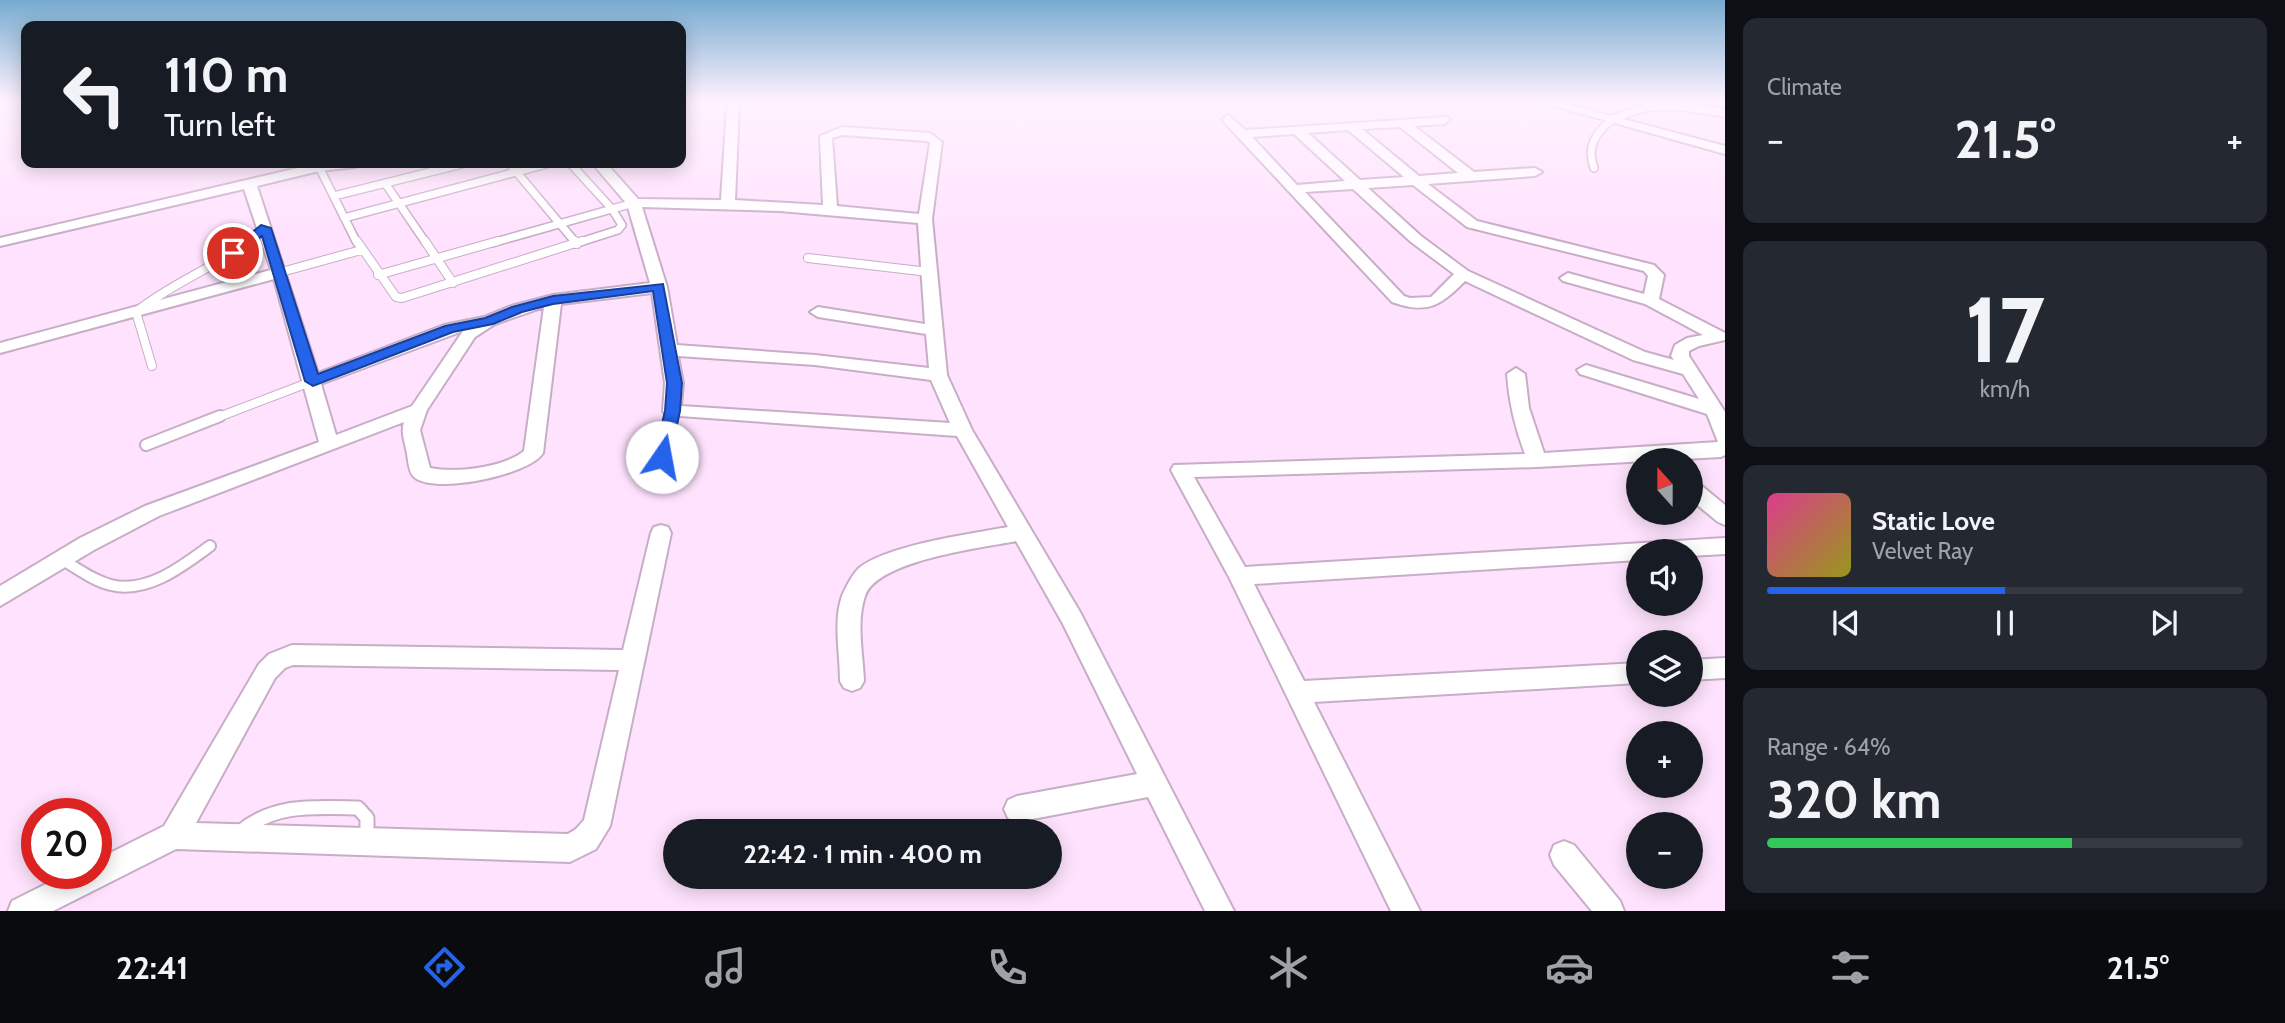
<!DOCTYPE html>
<html lang="en">
<head>
<meta charset="utf-8">
<style>
  :root { --surface:#171b24; --page:#242831; --text:#f1f3f6; --muted:#9ea1a6; --line:#363941; --accent:#2563eb }
  body { margin:0; font-family:Cabin,sans-serif; background:var(--page); color:var(--text); height:100vh; display:flex; flex-direction:column; font-size:26px; white-space:nowrap }
  * { box-sizing:border-box; margin:0 }
  p { font-size:23px; color:var(--muted) }
  .icon { flex:none; width:38px; height:38px; fill:none; stroke:currentColor; stroke-width:2; stroke-linecap:round; stroke-linejoin:round }
  .map { position:relative; flex:1; overflow:hidden }
  .side { display:flex; flex-direction:column; gap:18px; padding:18px; background:#0d0f14; width:560px }
  .side>* { flex:none }
  .banner { position:absolute; left:21px; top:21px; width:665px; height:147px; border-radius:14px; box-shadow:0 4px 18px #0003; background:#171b24; color:var(--text); overflow:hidden }
  .needle { width:46px; rotate:339deg }
  .controls { position:absolute; left:1626px; top:448px; display:grid; gap:14px }
  .controls a { display:grid; place-items:center; width:77px; height:77px; border-radius:50%; background:var(--surface); box-shadow:0 4px 18px #0003; font-size:35px }
  .speed { position:absolute; left:21px; top:798px; display:flex; gap:14px; font-size:35px; font-weight:700; text-align:center }
  .speed>* { display:grid; place-content:center; width:91px; height:91px; border-radius:50%; background:var(--surface); box-shadow:0 4px 18px #0003; line-height:1 }
  .speed .limit { border:10px solid #d22; background:#fff; color:#111 }
  .pin { position:absolute; display:grid; place-items:center; width:60px; height:60px; color:#fff; margin:-30px; border:4px solid #fff; border-radius:50%; box-shadow:0 2px 7px #0007 }
  .me { position:absolute; width:77px; margin:-38px; rotate:12deg; stroke-linejoin:round; filter:drop-shadow(0 0 5px #0008) }
  .turn { display:flex; align-items:center; gap:24px; height:147px; padding:0 28px; font-size:32px }
  .turn .icon { width:91px; height:91px; stroke-width:2.5 }
  .turn b { display:block; font-size:49px; line-height:60px }
  .big { font-size:52px; font-weight:700; line-height:1.1 }
  .side .tile { flex:1; display:flex; flex-direction:column; justify-content:center; gap:10px; min-width:0; padding:0 24px; border-radius:14px; background:var(--page) }
  .side .dial { align-items:center; gap:0 }
  .dial b { font-size:91px; line-height:1 }
  .song { display:flex; align-items:center; gap:21px }
  .cover { width:84px; height:84px; border-radius:10px; background:linear-gradient(135deg,hsl(330 70% 55%),hsl(60 70% 35%)) }
  .played { height:7px; border-radius:4px; background:linear-gradient(90deg,var(--accent) 50%,var(--line) 50%) }
  .keys { display:flex; justify-content:space-around; direction:ltr }
  .heat { display:flex; justify-content:space-between; align-items:center; font-size:38px; direction:ltr }
  .charge { height:10px; border-radius:5px; background:linear-gradient(90deg,#34c759 64%,var(--line) 0) }
  .trip { position:absolute; left:663px; top:819px; width:399px; height:70px; border-radius:35px; background:var(--surface); box-shadow:0 4px 18px #0003; font-weight:700; line-height:70px; text-align:center }
  .menu { display:flex; height:112px; justify-content:space-around; align-items:center; background:#090b0e; color:var(--muted) }
  .menu .icon { width:49px; height:49px }
  .menu .on { color:var(--accent) }
  .menu b { font-size:32px; color:var(--text) }
  main { display:flex; flex:1; min-height:0 }
  .map>svg:first-child { display:block }
</style>
</head>
<body>
<main>
<div class="map">
<svg width="1725" height="911" viewBox="0 0 1725 911">
  <rect width="100%" height="100%" fill="#ffe3fe"/>
  <g fill="none" stroke-linecap="round" stroke-linejoin="round">
    <g stroke="#c8adc7" stroke-width="10">
      <path id="service-far3" d="M320,163L319,167L357,243
        M509,163L576,243
        M1594,168C1586,146 1596,132 1613,119
        M385,183L426,243
        M334,196L466,163
        M344,218L550,163
        M246,243L265,228
        M492,243L612,209L570,163
        M577,243L618,230L622,225L612,209L634,203"/>
    </g>
    <g stroke="#c8adc7" stroke-width="10">
      <path id="service-far2" d="M357,241L396,297L402,298L582,241
        M425,241L453,283
        M575,241L577,244
        M808,258L929,272
        M278,273L361,250
        M378,275L498,241
        M152,366L136,312C170,284 213,269 248,241
        M216,418L313,381
        M670,418L672,411"/>
    </g>
    <g stroke="#c8adc7" stroke-width="14">
      <path id="service-far1" d="M146,445L220,416
        M657,480L671,416
        M63,560C78,569 94,581 111,585C147,594 183,566 210,546"/>
    </g>
    <g stroke="#c8adc7" stroke-width="17">
      <path id="service" d="M240,832C275,803 315,807 358,808L367,818V838"/>
    </g>
    <g stroke="#c8adc7" stroke-width="4">
      <path id="minor" d="M733,102L739,106L735,200L823,205L820,136L842,127L930,133L942,142L932,219L947,375L972,430L1080,612L1234,911H1205L1148,797L1017,822L1008,818L1004,809L1008,800L1017,796L1137,774L1063,624L1016,541C982,548 877,560 865,596C856,622 863,654 864,681L860,688L852,691L844,688L840,681C840,653 833,622 842,596C846,587 852,575 859,568C888,545 970,534 1008,527L957,436L666,415L663,411L665,383L652,293L561,304L543,453C530,475 431,496 413,476C408,470 408,456 406,449C404,439 401,432 404,422L159,516L94,550L0,606V586L80,538L145,506L319,442L274,279L0,353V343L271,270L244,189L0,246V238L319,163H362L356,167L319,171L257,186L318,373L444,325L484,317L511,306L553,295L650,283L627,204L592,163H606L638,199L721,200L727,106ZM843,135L927,141L930,143L919,214L837,206L832,138ZM642,207L780,211L918,223L925,324L818,307L810,312L818,317L926,334L929,368L815,355L677,345L667,287ZM544,307L524,451C503,468 456,473 430,468L420,430L427,410L475,337L495,324ZM463,331L412,406L336,435L321,384ZM678,356L815,365L931,380L950,423L681,406L683,383Z
        M1540,102H1560L1611,116L1653,102H1681L1725,109V117C1689,111 1658,103 1623,119L1725,146V154Z
        M1228,115L1245,130L1448,117L1450,120L1444,124L1414,126L1474,172L1535,168L1542,172L1535,176L1428,184L1477,221L1654,265L1664,275L1659,299L1725,333V340L1699,346L1689,351V356L1725,412V455L1721,457L1537,467L1194,477L1245,567L1725,538V554L1690,556V551H1638V560L1254,584L1304,681L1638,663V683L1314,702L1420,911H1391L1229,577L1171,470L1174,465L1525,454C1515,428 1509,402 1507,374L1516,368L1525,374L1529,408L1544,453L1718,442L1707,414L1580,374L1577,370L1586,365L1699,399L1683,374L1633,360L1465,281C1441,305 1428,315 1392,302L1224,122L1222,119ZM1400,127L1458,173L1419,176L1362,129ZM1348,130L1404,177L1360,180L1308,133ZM1294,134L1345,181L1297,185L1252,137ZM1413,185L1467,227L1644,271L1648,276L1644,294L1568,273L1560,278L1563,281L1645,304L1703,335L1687,338L1675,345L1671,356L1674,360L1645,352L1468,271L1421,236L1368,188ZM1353,189L1411,242L1454,274L1431,297L1410,298L1404,296L1305,192Z
        M1690,480L1697,482L1725,505V525L1718,522L1690,499Z
        M661,525L668,527L671,533L610,826L596,849L570,862L176,849L53,911H8L12,901L68,873H96V860L164,826L259,664L269,654L292,645L623,650L651,533L654,527ZM293,665L619,670L584,820L576,829L568,834L196,823L275,678L285,668Z
        M1725,658V678L1690,680V660Z
        M1564,841L1574,845L1620,901L1624,911H1592L1554,865L1550,855L1554,845Z"/>
    </g>
    <use href="#service-far3" stroke="#fff" stroke-width="7"/>
    <use href="#service-far2" stroke="#fff" stroke-width="8"/>
    <use href="#service-far1" stroke="#fff" stroke-width="10"/>
    <use href="#service" stroke="#fff" stroke-width="13"/>
    <use href="#minor" fill="#fff" fill-rule="evenodd"/>
  </g>
  <linearGradient id="sky" x2="0" y2="1"><stop stop-color="#77abd0"/><stop offset="0.44" stop-color="#fff2ff"/><stop offset="1" stop-color="#fff2ff" stop-opacity="0"/></linearGradient>
  <rect width="1725" height="230" fill="url(#sky)"/>
  <path fill="#2563eb" stroke="#184099" stroke-width="2" d="M261,225L271,228L318,374L445,326L485,318L512,307L553,296L663,284L682,383L680,411L670,457L662,462L654,457L665,411L667,383L653,291L553,304L522,312L493,324L453,332L313,386L305,381L262,236L238,255L233,256L227,253Z"/>
</svg>
<div class="controls">
<a><svg class="needle" viewBox="-14 -14 28 28"><path d="M0-13l5 13h-10z" fill="#e53935"/><path d="M0 13l5-13h-10z" fill="#9ea1a6"/></svg></a>
<a><svg class="icon" aria-label="sound" viewBox="0 0 24 24"><path d="M4 9h4l5-4v14l-5-4H4zM17 9q2 3 0 6"/></svg></a>
<a><svg class="icon" aria-label="layers" viewBox="0 0 24 24"><path d="M12 4l9 5-9 5-9-5zM3 14l9 5 9-5"/></svg></a>
<a>+</a>
<a>−</a>
</div>
<div class="speed"><div class="limit">20</div></div>
<div class="pin" style="left:233px;top:253px;background:#d93025"><svg class="icon" aria-label="arrive" viewBox="0 0 24 24"><path d="M6 21V4h12l-3 4 3 4H6"/></svg></div>
<svg class="me" style="left:662px;top:457px" viewBox="-20 -20 40 40"><circle r="19" fill="#fff"/><path d="M0-13L10 11 0 6-10 11z" fill="#2563eb"/></svg>
<div class="trip">22:42 · 1 min · 400 m</div>
<div class="banner">
<div class="turn"><svg class="icon" aria-label="left" viewBox="0 0 24 24"><path d="M17 20v-9H6M10 6l-5 5 5 5"/></svg><div><b>110 m</b>Turn left</div></div>
</div>
</div>
<section class="side">
<div class="tile"><p>Climate</p>
<div class="heat"><a>−</a><b class="big">21.5°</b><a>+</a></div>
</div>
<div class="tile dial"><b>17</b><p>km/h</p></div>
<div class="tile">
<div class="song"><i class="cover"></i><div><b>Static Love</b><p>Velvet Ray</p></div></div>
<div class="played"></div>
<div class="keys"><svg class="icon" aria-label="previous" viewBox="0 0 24 24"><path d="M18 5L8 12l10 7zM5 5v14"/></svg><svg class="icon" aria-label="pause" viewBox="0 0 24 24"><path d="M8 5v14M16 5v14"/></svg><svg class="icon" aria-label="next" viewBox="0 0 24 24"><path d="M6 5l10 7-10 7zM19 5v14"/></svg></div>
</div>
<div class="tile"><p>Range · 64%</p><b class="big">320 km</b><div class="charge"></div></div>
</section>
</main>
<nav class="menu">
<b>22:41</b>
<svg class="icon on" aria-label="directions" viewBox="0 0 24 24"><path d="M12 3l9 9-9 9-9-9zM9 14v-3h6M13 9l2 2-2 2"/></svg>
<svg class="icon" aria-label="music" viewBox="0 0 24 24"><path d="M9 18V5l10-2v13"/><circle cx="6" cy="18" r="3"/><circle cx="16" cy="16" r="3"/></svg>
<svg class="icon" aria-label="phone" viewBox="0 0 24 24"><path d="M5 4h4l2 5-3 2q2 4 5 5l2-3 5 2v4C11 20 4 13 5 4z"/></svg>
<svg class="icon" aria-label="climate" viewBox="0 0 24 24"><path d="M12 3v18M4 7l16 10M4 17L20 7"/></svg>
<svg class="icon" aria-label="car" viewBox="0 0 24 24"><path d="M5 17H2v-5l4-1 3-4h7l3 4 3 1v5h-3M9 17h6M6 11h13"/><circle cx="7" cy="17" r="2"/><circle cx="17" cy="17" r="2"/></svg>
<svg class="icon" aria-label="filters" viewBox="0 0 24 24"><path d="M4 7h16M4 17h16"/><circle cx="9" cy="7" r="2"/><circle cx="15" cy="17" r="2"/></svg>
<b>21.5°</b>
</nav>
</body>
</html>
